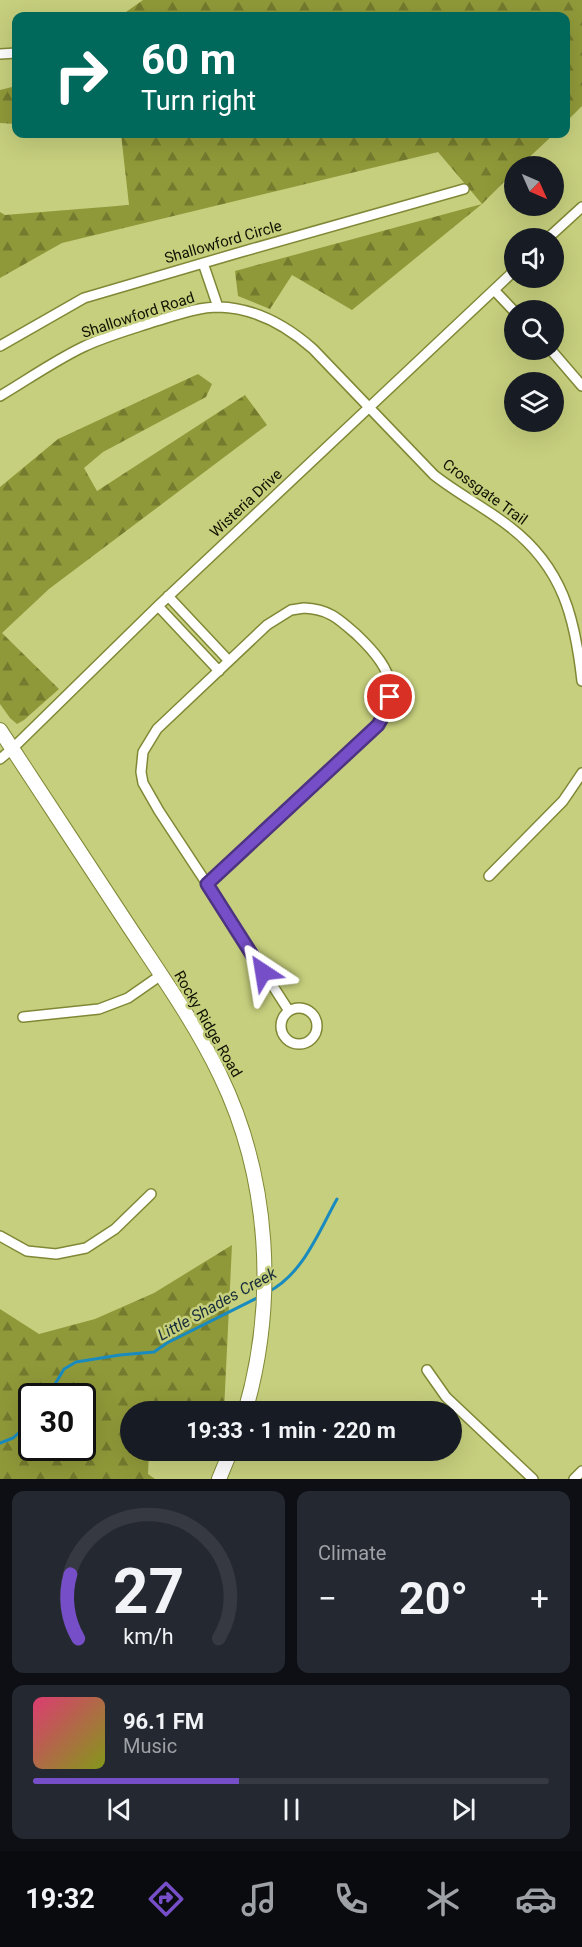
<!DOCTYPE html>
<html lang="en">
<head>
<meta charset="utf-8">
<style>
  :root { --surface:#171b24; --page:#242831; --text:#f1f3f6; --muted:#9ea1a6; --line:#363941; --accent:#764fc8 }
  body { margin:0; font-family:Roboto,sans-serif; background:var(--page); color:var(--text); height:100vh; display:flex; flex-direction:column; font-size:22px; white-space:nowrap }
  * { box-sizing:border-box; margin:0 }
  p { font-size:20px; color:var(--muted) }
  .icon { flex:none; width:33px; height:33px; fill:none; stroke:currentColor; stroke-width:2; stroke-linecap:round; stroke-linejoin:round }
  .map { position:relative; height:1479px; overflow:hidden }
  .details { display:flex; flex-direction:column; gap:12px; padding:12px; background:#0d0f14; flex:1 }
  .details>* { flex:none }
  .banner { position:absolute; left:12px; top:12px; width:558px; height:126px; border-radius:12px; box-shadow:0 6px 24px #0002; background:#00695c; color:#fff; overflow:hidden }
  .needle { width:39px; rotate:135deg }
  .fabs { position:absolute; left:504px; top:156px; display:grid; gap:12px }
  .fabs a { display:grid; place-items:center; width:60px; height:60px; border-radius:50%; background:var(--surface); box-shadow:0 6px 24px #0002; font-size:30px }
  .speed { position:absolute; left:18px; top:1383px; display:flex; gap:12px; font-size:30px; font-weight:700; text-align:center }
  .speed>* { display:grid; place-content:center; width:78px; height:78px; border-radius:50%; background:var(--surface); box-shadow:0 6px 24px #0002; line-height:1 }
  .speed .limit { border:3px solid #111; border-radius:9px; background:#fff; color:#111 }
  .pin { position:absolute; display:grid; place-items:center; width:51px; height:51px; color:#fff; margin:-26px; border:3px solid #fff; border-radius:50%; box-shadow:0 2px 6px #0007 }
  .me { position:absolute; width:66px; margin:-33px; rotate:327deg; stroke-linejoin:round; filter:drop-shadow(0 0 4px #0008) }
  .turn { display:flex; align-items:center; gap:21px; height:126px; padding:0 30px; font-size:27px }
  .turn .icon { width:78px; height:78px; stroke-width:2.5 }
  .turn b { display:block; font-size:42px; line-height:51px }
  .big { font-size:45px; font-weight:700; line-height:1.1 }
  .details .tile { flex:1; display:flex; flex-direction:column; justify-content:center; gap:9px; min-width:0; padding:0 21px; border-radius:12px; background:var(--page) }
  .details .dial { align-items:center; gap:0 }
  .dial svg { height:156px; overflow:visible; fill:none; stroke:var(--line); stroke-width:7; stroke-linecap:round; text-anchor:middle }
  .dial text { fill:var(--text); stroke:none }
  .song { display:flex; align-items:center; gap:18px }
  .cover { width:72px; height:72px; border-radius:9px; background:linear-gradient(135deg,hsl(340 70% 55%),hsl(70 70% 35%)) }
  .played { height:6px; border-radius:3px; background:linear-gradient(90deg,var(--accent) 40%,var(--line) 40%) }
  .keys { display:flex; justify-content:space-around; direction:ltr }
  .heat { display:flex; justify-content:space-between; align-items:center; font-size:33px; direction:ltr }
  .details .tiles { flex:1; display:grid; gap:12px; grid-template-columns:1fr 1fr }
  .tile:last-child { grid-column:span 2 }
  .trip { position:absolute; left:120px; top:1401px; width:342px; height:60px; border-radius:30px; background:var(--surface); box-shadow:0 6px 24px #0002; font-weight:700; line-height:60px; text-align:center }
  .tabs { display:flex; height:96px; justify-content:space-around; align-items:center; background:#090b0e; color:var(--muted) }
  .tabs .icon { width:42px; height:42px }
  .tabs .selected { color:var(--accent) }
  .tabs b { font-size:27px; color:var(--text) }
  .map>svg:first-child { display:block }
</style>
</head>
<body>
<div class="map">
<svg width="582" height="1479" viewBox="0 0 582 1479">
  <defs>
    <pattern id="forest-firs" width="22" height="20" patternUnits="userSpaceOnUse" patternTransform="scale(1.5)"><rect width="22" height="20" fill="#909939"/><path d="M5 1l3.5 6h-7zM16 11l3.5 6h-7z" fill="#747b2e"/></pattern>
  </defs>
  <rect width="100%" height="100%" fill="#c6cf7d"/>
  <path fill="url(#forest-firs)" fill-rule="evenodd" d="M143,0H582V106L566,122V16H125L126,12Z
    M16,86V124L0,123V90Z
    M121,134H554L520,166H514V172L482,204L352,310L292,275L270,309L238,296L235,271L482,204L438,152L62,243L0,278V212L5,215L129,205Z
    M198,374L212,384L206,397L103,452L84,468L97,491L245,395L267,425L49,589L2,633L59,689L24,720L17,724L10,718L0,704V487L58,439Z
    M232,1245L224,1411L130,1412V1450L149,1451L148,1474L155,1479H0V1309L39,1334L95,1319L154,1293ZM82,1396V1448H32V1396Z"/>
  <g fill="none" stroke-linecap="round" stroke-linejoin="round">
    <path stroke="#1a8bbe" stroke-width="3" d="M268,1292C303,1274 318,1233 337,1199
      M48,1396L64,1369L76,1362L120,1355L154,1352L167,1343L259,1297
      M0,1443L13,1438L32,1421"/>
    <g stroke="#808836" stroke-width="12">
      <path id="minor" d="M0,54L16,53
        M548,238L582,207
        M203,263L218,307
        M494,290L514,311
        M0,346L84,298L241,252L464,189
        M551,350L582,386
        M0,396C27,380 54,361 83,347C106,336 132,329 156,321C176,315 198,307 219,307C255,308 287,326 313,349L434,475C458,494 486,508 510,527C563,568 575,618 582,681
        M168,596L229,661
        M158,606L219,671
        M304,608C329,609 339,619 357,635C395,671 405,697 365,738L207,884L159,811L143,783L141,772L143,752L157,729L267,625L291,610Z
        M0,759L12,749L158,606L514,271
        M489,876L563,801L582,773
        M207,884L289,1011
        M281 1026a18 18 0 1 1 36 0a18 18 0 1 1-36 0Z
        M23,1017L99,1009L128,998L161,975
        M0,1236L27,1251L56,1254L86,1248L115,1229L151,1194
        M427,1370L446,1397L533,1479
        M574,1479L582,1471"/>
    </g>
    <g stroke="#808836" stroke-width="16">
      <path id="secondary" d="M0,730C43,796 87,862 130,928C161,975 195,1023 220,1075C270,1178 277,1302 245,1412
        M219,1479L231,1450"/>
    </g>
    <use href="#minor" stroke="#fff" stroke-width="9"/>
    <use href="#secondary" stroke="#fff" stroke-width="14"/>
  </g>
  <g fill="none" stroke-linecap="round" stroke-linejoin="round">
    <g stroke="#4d3382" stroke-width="15">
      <path id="route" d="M263,972L207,884L378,725L386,711L390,697"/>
    </g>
    <use href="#route" stroke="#764fc8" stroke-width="10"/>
  </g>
  <g text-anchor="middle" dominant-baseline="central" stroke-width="5" stroke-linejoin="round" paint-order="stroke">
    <g font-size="15" fill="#101200" stroke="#c6cf7d">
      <text transform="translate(223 242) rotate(-16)">Shallowford Circle</text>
      <text transform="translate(138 315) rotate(-18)">Shallowford Road</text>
      <text transform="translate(485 492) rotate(36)">Crossgate Trail</text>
      <text transform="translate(246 503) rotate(-43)">Wisteria Drive</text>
      <text transform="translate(208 1024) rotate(60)">Rocky Ridge Road</text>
    </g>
    <g font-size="16" font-style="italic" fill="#172d39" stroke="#c6cf7d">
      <text transform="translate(217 1304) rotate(-29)">Little Shades Creek</text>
    </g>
  </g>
</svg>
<div class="fabs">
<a><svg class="needle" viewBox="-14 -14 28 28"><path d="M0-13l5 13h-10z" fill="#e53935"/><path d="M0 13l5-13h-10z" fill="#9ea1a6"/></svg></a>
<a><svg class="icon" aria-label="sound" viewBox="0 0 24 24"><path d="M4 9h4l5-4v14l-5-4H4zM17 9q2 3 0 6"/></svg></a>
<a><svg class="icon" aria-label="search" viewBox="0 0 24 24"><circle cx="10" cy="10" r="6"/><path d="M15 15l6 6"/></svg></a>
<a><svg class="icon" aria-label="layers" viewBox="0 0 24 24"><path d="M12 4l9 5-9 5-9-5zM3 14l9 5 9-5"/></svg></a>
</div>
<div class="speed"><div class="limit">30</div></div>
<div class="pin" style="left:390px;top:697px;background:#d93025"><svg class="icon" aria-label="arrive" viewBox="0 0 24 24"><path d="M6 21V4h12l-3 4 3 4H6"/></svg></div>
<svg class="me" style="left:263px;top:972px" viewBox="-20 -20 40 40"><path d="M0-17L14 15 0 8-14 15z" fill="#764fc8" stroke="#fff" stroke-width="4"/></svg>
<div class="trip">19:33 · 1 min · 220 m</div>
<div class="banner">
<div class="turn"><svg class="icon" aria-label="right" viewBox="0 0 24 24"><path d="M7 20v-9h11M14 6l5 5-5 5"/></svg><div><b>60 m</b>Turn right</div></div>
</div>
</div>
<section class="details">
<div class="tiles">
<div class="tile dial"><svg viewBox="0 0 100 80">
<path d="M14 69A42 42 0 1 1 86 69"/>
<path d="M14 69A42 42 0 0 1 10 36" stroke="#764fc8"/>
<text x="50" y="56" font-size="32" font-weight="700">27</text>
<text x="50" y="72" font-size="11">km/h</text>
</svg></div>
<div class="tile"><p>Climate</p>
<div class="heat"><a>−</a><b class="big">20°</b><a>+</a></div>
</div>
<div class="tile">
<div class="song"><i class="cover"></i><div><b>96.1 FM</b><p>Music</p></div></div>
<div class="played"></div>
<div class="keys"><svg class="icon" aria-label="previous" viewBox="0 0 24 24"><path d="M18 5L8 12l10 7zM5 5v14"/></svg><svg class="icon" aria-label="pause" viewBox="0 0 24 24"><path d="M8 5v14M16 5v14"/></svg><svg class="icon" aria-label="next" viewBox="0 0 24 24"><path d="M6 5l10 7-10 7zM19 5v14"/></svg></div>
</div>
</div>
</section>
<nav class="tabs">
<b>19:32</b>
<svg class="icon selected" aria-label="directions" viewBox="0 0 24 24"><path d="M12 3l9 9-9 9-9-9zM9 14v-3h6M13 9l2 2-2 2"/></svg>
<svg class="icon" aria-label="music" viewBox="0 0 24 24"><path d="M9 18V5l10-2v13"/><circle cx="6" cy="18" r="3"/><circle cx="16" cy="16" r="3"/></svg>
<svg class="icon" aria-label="phone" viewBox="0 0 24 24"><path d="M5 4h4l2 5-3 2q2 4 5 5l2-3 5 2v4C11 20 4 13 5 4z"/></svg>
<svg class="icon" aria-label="climate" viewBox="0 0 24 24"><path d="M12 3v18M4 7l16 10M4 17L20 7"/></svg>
<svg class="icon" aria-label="car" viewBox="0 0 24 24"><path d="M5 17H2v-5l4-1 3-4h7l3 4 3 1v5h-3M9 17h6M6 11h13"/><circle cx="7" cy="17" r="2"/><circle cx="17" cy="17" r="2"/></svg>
</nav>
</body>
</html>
